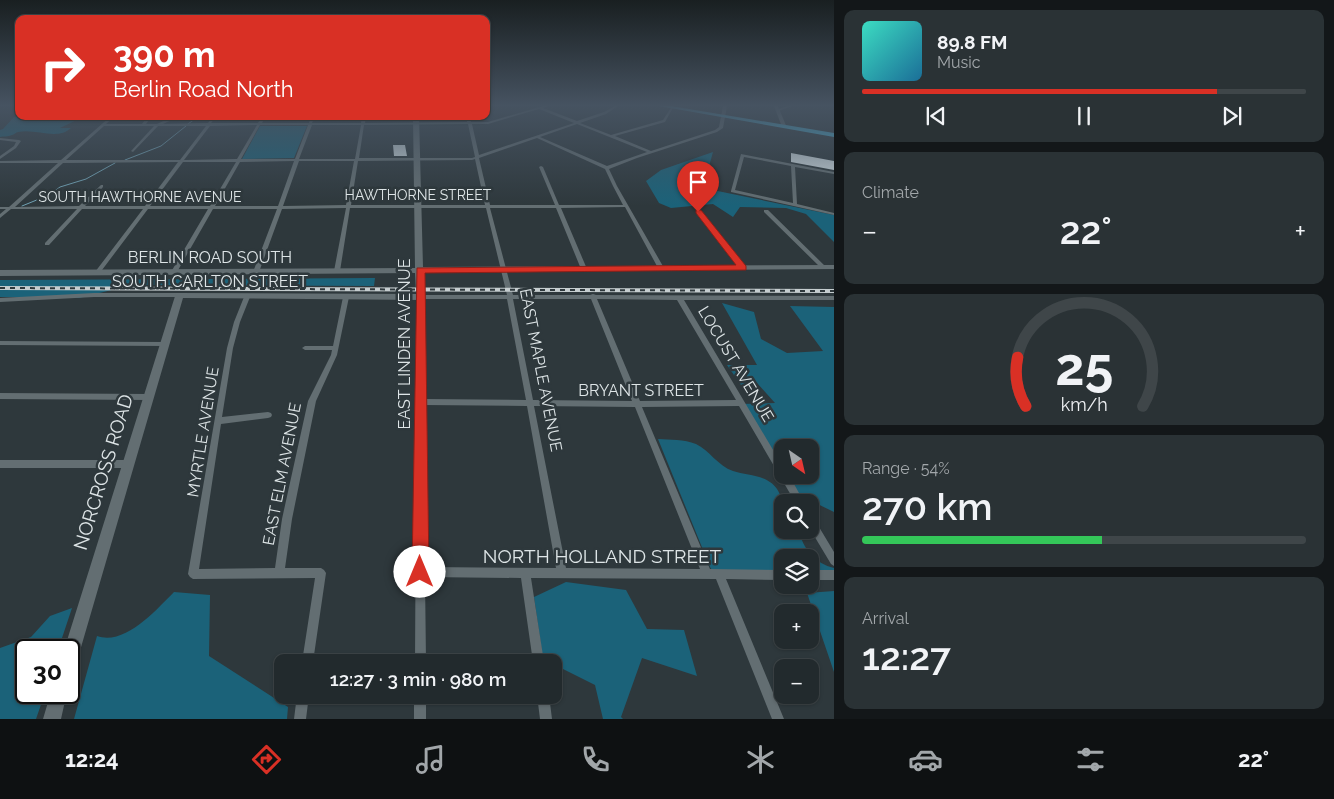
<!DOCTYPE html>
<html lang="en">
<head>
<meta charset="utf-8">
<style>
  :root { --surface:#222a2d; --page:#2a3235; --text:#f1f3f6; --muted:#a2a7aa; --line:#3f4649; --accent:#d93025 }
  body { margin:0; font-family:Raleway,sans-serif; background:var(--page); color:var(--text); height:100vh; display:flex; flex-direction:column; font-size:19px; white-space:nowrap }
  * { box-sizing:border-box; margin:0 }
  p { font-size:16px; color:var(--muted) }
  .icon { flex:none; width:28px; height:28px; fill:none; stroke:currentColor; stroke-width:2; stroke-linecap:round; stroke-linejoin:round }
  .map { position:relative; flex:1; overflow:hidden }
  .drawer { display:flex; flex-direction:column; gap:10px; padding:10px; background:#131719; width:500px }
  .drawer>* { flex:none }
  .banner { position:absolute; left:15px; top:15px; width:475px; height:105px; border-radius:10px; box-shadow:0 1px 4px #0004,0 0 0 1px var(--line); background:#d93025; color:#fff; overflow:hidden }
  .needle { width:32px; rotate:146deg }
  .buttons { position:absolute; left:774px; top:439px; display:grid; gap:10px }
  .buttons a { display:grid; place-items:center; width:45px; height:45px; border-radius:10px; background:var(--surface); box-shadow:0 1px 4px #0004,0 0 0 1px var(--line); font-size:25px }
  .speed { position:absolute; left:15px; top:639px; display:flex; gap:10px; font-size:25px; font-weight:700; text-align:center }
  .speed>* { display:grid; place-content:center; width:65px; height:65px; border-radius:50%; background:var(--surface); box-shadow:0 1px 4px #0004,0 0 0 1px var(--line); line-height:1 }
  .speed .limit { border:2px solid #111; border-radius:8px; background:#fff; color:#111 }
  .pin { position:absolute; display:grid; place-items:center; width:42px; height:42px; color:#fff; margin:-51px -21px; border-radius:50% 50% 50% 0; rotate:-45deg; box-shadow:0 0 5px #0007 }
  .pin .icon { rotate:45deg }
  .me { position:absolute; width:55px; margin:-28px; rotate:0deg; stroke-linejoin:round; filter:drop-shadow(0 0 4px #0008) }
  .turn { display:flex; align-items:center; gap:18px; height:105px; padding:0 15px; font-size:22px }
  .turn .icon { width:65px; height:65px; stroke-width:2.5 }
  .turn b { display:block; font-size:35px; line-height:42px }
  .big { font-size:38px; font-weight:600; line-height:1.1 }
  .drawer .tile { flex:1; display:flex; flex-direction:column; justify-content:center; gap:8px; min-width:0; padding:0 18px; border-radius:10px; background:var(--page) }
  .drawer .dial { align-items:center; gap:0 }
  .dial svg { height:130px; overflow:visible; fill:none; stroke:var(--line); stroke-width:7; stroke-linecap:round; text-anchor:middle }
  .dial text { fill:var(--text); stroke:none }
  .song { display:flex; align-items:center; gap:15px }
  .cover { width:60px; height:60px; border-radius:8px; background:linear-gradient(135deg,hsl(170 70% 55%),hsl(200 70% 35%)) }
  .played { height:5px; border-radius:2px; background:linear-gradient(90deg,var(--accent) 80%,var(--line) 80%) }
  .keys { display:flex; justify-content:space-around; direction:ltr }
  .heat { display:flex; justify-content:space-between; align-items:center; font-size:28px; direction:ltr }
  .charge { height:8px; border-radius:4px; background:linear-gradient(90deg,#34c759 54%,var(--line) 0) }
  .trip { position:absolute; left:274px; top:654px; width:288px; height:50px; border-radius:10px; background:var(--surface); box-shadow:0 1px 4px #0004,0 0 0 1px var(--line); font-weight:600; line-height:50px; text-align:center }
  .tabs { display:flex; height:80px; justify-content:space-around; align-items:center; background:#0e1112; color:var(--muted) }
  .tabs .icon { width:35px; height:35px }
  .tabs .selected { color:var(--accent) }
  .tabs b { font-size:22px; color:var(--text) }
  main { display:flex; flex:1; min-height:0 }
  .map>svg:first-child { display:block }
</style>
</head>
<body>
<main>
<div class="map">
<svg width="834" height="719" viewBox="0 0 834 719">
  <rect width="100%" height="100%" fill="#2e383c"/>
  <path fill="#1b6279" d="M33,116H85L60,128H71C57,141 36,128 18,132C16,132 14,135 12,135C8,137 3,136 0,137V130L3,129L14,117H24L22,119Z
    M260,126H307L294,158L242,159Z
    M713,152L703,188L834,215V242L806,214L786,208L740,207L733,217L713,204L671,208L659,203L646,181L661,170Z
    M375,278L374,286L132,285L79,298L0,297V280Z
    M722,303L754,312L761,339L787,353L823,351L790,306L834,307V512L797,494L786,475H810V448H782V470L743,404L775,403L757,383L741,385L727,365H757Z
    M658,439C670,440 684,439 696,444C709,450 718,466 733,471C747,476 767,474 777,489C785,501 783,517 782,530H799C802,548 816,564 834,568V573H810V558H782V572H713L710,567Z
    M566,582L626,590L647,629L684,630L697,676L642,658L621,717L623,719H603L595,685L543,659L534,597Z
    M834,591V672L807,593Z
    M174,592L210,595L209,656L288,707L287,719H74L97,636C125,646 156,610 174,592Z
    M72,608L58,650H26V692L45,693L36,719H0V648L31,637L50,616Z"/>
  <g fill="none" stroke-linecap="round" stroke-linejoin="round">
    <path stroke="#70a3b5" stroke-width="1" d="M188,124L199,116
      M125,160L161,146L186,126
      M22,206L49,195L60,187L86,179L115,163"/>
  </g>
  <path fill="#d0dce1" d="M393,145H405L407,156H394Z
    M791,153L834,161V170L791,162Z"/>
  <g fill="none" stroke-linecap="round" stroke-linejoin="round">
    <path fill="#636e72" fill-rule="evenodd" d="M543,106H548L543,108L577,121L604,112L615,106H618L606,114L580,123L611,135L663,120L672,106H674L665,122L615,136L651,151L715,130L719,127L723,106H727L723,128L717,132L637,158L609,169L617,186L664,268L663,269H659L658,268L625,207L561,208L587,269L584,271L581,269L556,208H490L513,295H590L593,294L596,295L834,296V300H684L782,465V475H789L804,502H795L739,406L642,407L710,569L782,570V580L726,579L784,719H772L716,579L531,578L544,662H533L521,578L425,577L426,662H415L417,297L420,295H507L486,208H350L340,271L337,273L334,271L346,208L282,209L259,272L256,274L253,272L277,209H213L177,272L174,274L171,272L208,209H148L99,274L97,275L94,273L95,272L143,209H82L49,245H45V243L77,209H11L0,218V214L6,209H0V207H9L58,163H0V161L61,160L111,116H115L106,124H142L148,116H152L146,124H157L174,116H180L163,124L208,123L213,116H217L211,123H258L262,116H266L262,123H309L311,116H315L312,123H361L362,116H366L365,123L467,122L466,116H470L471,122H488ZM539,109L574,123L479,155L472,124H488ZM468,124L475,157L472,158H359L364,125ZM577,124L647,152L607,166L540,137ZM257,125L237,159L184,160L210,126ZM260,125H308L295,159H241ZM312,125H361L355,159H299ZM104,126H154L132,150L131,151L133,152L158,126H206L180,160H66ZM537,138L605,169L613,186L623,205H559L543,167L541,166L539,167L555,205H490L479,158ZM475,159L485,205H351L358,161L472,160ZM294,161L278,206H215L240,162ZM299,161H354L346,205L283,206ZM178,162L145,206H85L103,187V185H101L79,206L15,207L63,163ZM183,162H236L210,206H150ZM423,299H507L526,400L424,399ZM513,299H591L632,401L533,400ZM597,299L677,300L736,400L640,401ZM424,405L527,406L556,568L425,567ZM534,406L635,407L700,569L566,568Z
      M788,106H793L778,111L776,110Z
      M0,138L19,140L21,141L16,148L0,159V156L14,146L16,142L0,140Z
      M741,154L834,172V174L795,167L797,204L834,213V215L731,192V191ZM744,157L791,166L793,203L735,190Z
      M764,210H768L825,266V268H821L764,212Z
      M696,211H700L745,267V269H741L696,213Z
      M94,293H179L182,295L179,297H94L0,302V298Z
      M247,295L250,297L240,322L233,348L222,417L268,412L271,413L272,415L271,417L268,418L221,424L199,569L275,568L282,519L308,401L331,355L332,350H305L302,348L305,346H333L343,297L346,295L349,297L337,355L316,401L292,519L285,568H321L324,570L326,573L313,662H302L315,578L193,579L190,577L188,574L227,348L234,322L244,297Z
      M0,341L164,342L167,344L164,346L0,345Z
      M0,393L148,394L151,395L152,397L151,399L148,400L0,399Z
      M0,460H127L130,461L131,464L130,467L127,468H0Z
      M810,516L813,517L834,552V566L831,564L810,529Z
      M810,570H834V580H810Z
      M297,695H309L306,719H294Z
      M414,695H426V719H414Z
      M537,695H549L552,719H540Z"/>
    <path fill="#636e72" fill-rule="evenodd" d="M774,106H778L787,128L782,127Z
      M413,116H419L423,267L834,265V269L424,272V297L420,300L183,298L77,661L75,667L69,669V650H64L176,293L416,294L415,273L0,276V270L415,268Z
      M51,692H67L61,719H43Z"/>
    <path fill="#49b7dc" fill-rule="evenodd" d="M659,106H671L834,133V137Z"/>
    <g stroke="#c5cdcf" stroke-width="4">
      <path id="rail" d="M0,288L834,291"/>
    </g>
    <use href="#rail" stroke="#2e383c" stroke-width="2" stroke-dasharray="5" stroke-linecap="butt"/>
  </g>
  <linearGradient id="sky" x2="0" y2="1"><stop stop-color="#191f21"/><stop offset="0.51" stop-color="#465361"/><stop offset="1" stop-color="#465361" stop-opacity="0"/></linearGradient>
  <rect width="834" height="206" fill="url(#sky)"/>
  <path fill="#d93025" stroke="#8d1f18" d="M696,210H701L746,266V270L425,273L429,572L426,578L420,580L415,578L412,572L417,268L736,265L696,213Z"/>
  <g text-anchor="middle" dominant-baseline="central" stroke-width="5" stroke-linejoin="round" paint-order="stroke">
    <g font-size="14" fill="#dee5e7" stroke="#2e383c">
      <text x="418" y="195">HAWTHORNE STREET</text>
      <text x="140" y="197">SOUTH HAWTHORNE AVENUE</text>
    </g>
    <g font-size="16" fill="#dee5e7" stroke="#2e383c">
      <text x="210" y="257">BERLIN ROAD SOUTH</text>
      <text x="210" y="281">SOUTH CARLTON STREET</text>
      <text transform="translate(404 344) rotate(-90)">EAST LINDEN AVENUE</text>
      <text transform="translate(736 364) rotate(59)">LOCUST AVENUE</text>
      <text transform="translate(541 370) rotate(79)">EAST MAPLE AVENUE</text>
      <text x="641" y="390">BRYANT STREET</text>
      <text transform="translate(203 432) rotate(-81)">MYRTLE AVENUE</text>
      <text transform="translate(282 474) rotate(-79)">EAST ELM AVENUE</text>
    </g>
    <g font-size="19" fill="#dee5e7" stroke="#2e383c">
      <text transform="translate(103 472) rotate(-73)">NORCROSS ROAD</text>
      <text x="602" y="556">NORTH HOLLAND STREET</text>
    </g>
  </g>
</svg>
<div class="buttons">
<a><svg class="needle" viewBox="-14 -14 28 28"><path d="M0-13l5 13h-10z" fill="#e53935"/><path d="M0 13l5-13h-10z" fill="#a2a7aa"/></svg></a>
<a><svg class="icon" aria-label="search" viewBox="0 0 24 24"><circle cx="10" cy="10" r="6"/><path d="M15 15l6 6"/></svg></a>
<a><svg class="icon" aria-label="layers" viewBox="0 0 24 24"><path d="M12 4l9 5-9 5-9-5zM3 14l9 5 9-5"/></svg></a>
<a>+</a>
<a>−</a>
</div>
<div class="speed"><div class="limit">30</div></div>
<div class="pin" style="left:698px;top:212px;background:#d93025"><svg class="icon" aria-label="arrive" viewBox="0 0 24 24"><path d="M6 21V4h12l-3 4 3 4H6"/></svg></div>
<svg class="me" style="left:420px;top:572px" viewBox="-20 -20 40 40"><circle r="19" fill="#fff"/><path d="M0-13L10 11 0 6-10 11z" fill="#d93025"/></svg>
<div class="trip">12:27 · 3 min · 980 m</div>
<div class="banner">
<div class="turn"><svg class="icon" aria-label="right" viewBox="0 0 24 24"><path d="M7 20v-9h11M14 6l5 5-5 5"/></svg><div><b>390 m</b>Berlin Road North</div></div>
</div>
</div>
<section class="drawer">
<div class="tile">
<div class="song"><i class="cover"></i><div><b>89.8 FM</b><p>Music</p></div></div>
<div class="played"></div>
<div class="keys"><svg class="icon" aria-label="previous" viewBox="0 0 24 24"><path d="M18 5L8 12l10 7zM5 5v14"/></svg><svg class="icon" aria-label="pause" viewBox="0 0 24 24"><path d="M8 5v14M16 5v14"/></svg><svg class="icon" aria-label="next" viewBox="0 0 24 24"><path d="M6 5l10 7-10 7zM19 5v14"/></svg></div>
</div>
<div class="tile"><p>Climate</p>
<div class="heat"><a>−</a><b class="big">22°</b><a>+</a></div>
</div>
<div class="tile dial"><svg viewBox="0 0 100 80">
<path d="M14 69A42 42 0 1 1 86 69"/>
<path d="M14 69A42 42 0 0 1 9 39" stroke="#d93025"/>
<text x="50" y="56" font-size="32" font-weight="700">25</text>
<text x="50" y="72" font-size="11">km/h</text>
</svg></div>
<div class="tile"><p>Range · 54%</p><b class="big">270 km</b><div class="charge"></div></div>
<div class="tile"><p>Arrival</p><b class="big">12:27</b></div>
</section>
</main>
<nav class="tabs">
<b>12:24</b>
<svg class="icon selected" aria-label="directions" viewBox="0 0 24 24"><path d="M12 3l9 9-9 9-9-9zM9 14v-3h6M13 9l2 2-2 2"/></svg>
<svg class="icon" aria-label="music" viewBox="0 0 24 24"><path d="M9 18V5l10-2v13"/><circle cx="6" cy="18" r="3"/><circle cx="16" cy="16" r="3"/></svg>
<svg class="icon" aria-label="phone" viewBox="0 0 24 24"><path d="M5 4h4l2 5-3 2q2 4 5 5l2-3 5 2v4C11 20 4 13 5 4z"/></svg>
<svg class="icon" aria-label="climate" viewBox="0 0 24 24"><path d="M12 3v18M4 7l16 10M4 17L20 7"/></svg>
<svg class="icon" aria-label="car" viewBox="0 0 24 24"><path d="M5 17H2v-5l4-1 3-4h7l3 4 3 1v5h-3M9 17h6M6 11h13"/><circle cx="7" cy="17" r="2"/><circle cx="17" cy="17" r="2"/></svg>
<svg class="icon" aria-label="filters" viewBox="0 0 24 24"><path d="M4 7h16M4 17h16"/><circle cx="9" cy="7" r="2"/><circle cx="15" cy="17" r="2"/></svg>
<b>22°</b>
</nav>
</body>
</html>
